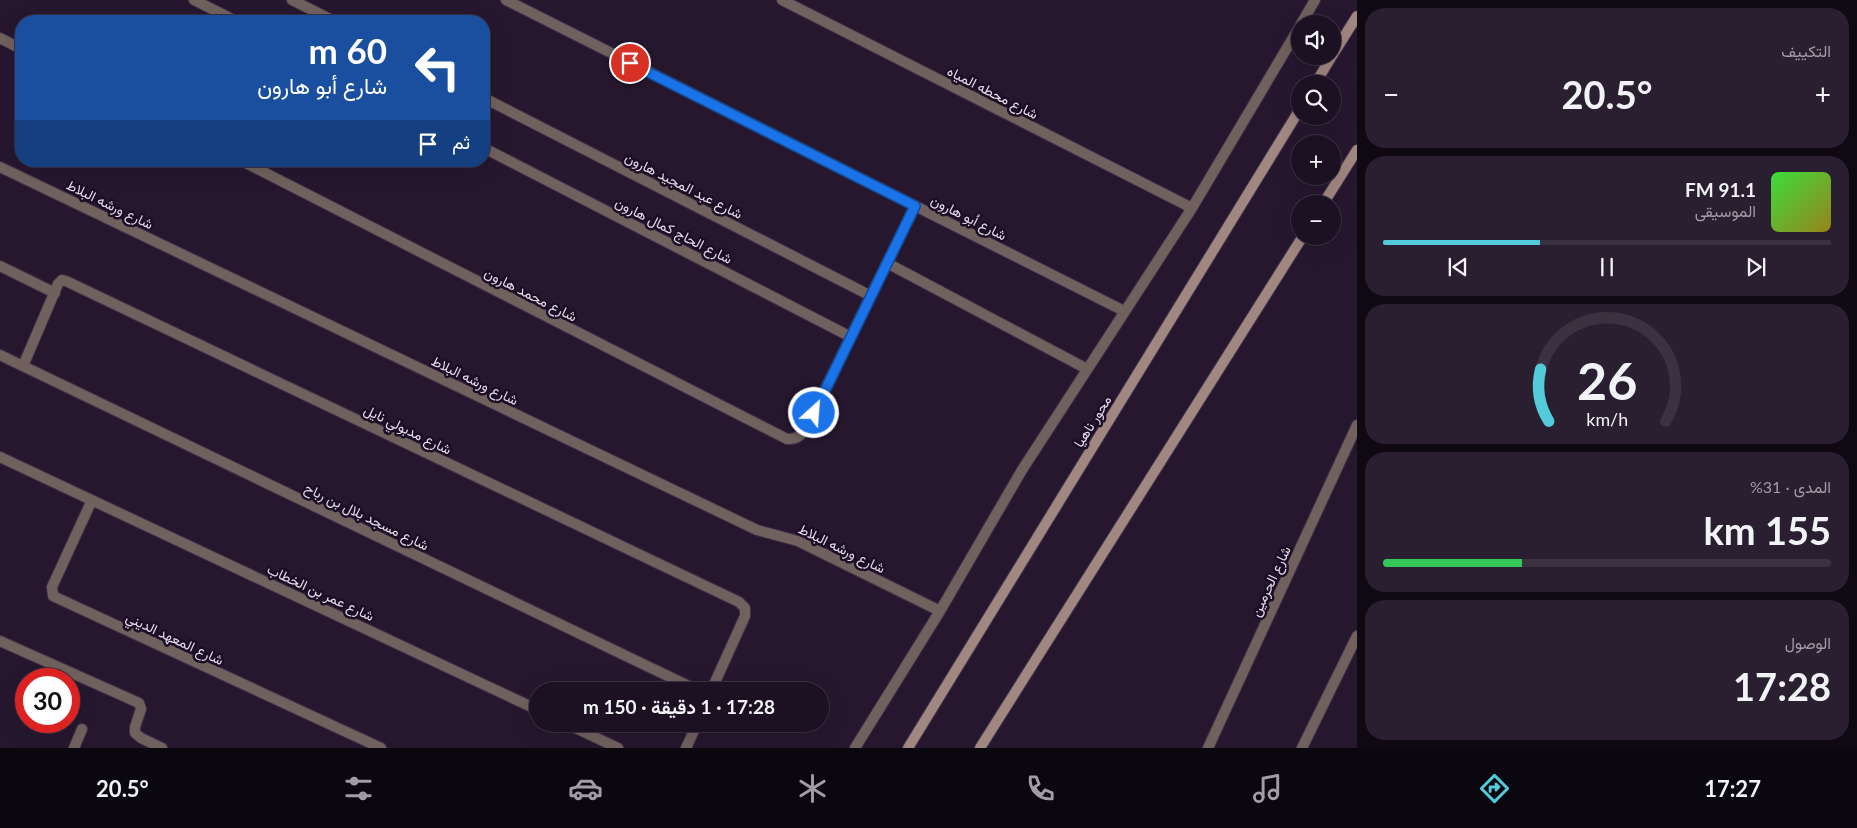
<!DOCTYPE html>
<html lang="ar">
<head>
<meta charset="utf-8">
<style>
  :root { --surface:#1c1123; --page:#291f30; --text:#f1f3f6; --muted:#a09da6; --line:#3a3141; --accent:#53cbda }
  body { margin:0; font-family:Lato,Vazirmatn,sans-serif; background:var(--page); color:var(--text); direction:rtl; height:100vh; display:flex; flex-direction:column; font-size:19px; white-space:nowrap }
  * { box-sizing:border-box; margin:0 }
  p { font-size:16px; color:var(--muted) }
  .icon { flex:none; width:28px; height:28px; fill:none; stroke:currentColor; stroke-width:2; stroke-linecap:round; stroke-linejoin:round }
  .map { position:relative; flex:1; overflow:hidden; direction:ltr }
  .sheet { display:flex; flex-direction:column; gap:8px; padding:8px; background:#0f0913; width:500px }
  .sheet>* { flex:none }
  .hud { position:absolute; left:15px; top:15px; width:475px; height:152px; border-radius:20px; box-shadow:0 5px 20px #0002,0 0 0 1px var(--line); direction:rtl; background:#1a4fa0; color:#fff; overflow:hidden }
  .controls { position:absolute; left:1291px; top:15px; display:grid; gap:10px }
  .controls a { display:grid; place-items:center; width:50px; height:50px; border-radius:50%; background:var(--surface); box-shadow:0 5px 20px #0002,0 0 0 1px var(--line); font-size:25px }
  .speed { position:absolute; left:15px; top:668px; display:flex; gap:10px; font-size:25px; font-weight:700; text-align:center }
  .speed>* { display:grid; place-content:center; width:65px; height:65px; border-radius:50%; background:var(--surface); box-shadow:0 5px 20px #0002,0 0 0 1px var(--line); line-height:1 }
  .speed .limit { border:8px solid #d22; background:#fff; color:#111 }
  .pin { position:absolute; display:grid; place-items:center; width:42px; height:42px; color:#fff; margin:-21px; border:2px solid #fff; border-radius:50%; box-shadow:0 1px 5px #0007 }
  .me { position:absolute; width:55px; margin:-28px; rotate:26deg; stroke-linejoin:round; filter:drop-shadow(0 0 4px #0008) }
  .turn { display:flex; align-items:center; gap:18px; height:105px; padding:0 20px; font-size:22px }
  .turn .icon { width:65px; height:65px; stroke-width:2.5 }
  .turn b { display:block; font-size:35px; line-height:42px }
  .then { display:flex; align-items:center; height:48px; padding:0 20px; background:#0003; gap:10px; font-size:19px }
  .big { font-size:38px; font-weight:700; line-height:1.1 }
  .sheet .tile { flex:1; display:flex; flex-direction:column; justify-content:center; gap:8px; min-width:0; padding:0 18px; border-radius:20px; background:var(--page) }
  .sheet .dial { align-items:center; gap:0 }
  .dial svg { height:130px; overflow:visible; fill:none; stroke:var(--line); stroke-width:7; stroke-linecap:round; text-anchor:middle }
  .dial text { fill:var(--text); stroke:none }
  .song { display:flex; align-items:center; gap:15px }
  .cover { width:60px; height:60px; border-radius:8px; background:linear-gradient(135deg,hsl(120 70% 55%),hsl(50 70% 35%)) }
  .played { height:5px; border-radius:2px; background:linear-gradient(90deg,var(--accent) 35%,var(--line) 35%) }
  .keys { display:flex; justify-content:space-around; direction:ltr }
  .heat { display:flex; justify-content:space-between; align-items:center; font-size:28px; direction:ltr }
  .charge { height:8px; border-radius:4px; background:linear-gradient(90deg,#34c759 31%,var(--line) 0) }
  .trip { position:absolute; left:529px; top:682px; width:300px; height:50px; border-radius:25px; background:var(--surface); box-shadow:0 5px 20px #0002,0 0 0 1px var(--line); font-weight:700; line-height:50px; text-align:center; direction:rtl }
  .tab-bar { display:flex; height:80px; justify-content:space-around; align-items:center; background:#0b070e; color:var(--muted) }
  .tab-bar .icon { width:35px; height:35px }
  .tab-bar .on { color:var(--accent) }
  .tab-bar b { font-size:22px; color:var(--text) }
  main { display:flex; flex:1; min-height:0 }
  .map>svg:first-child { display:block }
</style>
</head>
<body>
<main>
<section class="sheet">
<div class="tile"><p>التكييف</p>
<div class="heat"><a>−</a><b class="big">20.5°</b><a>+</a></div>
</div>
<div class="tile">
<div class="song"><i class="cover"></i><div><b>91.1 FM</b><p>الموسيقى</p></div></div>
<div class="played"></div>
<div class="keys"><svg class="icon" aria-label="previous" viewBox="0 0 24 24"><path d="M18 5L8 12l10 7zM5 5v14"/></svg><svg class="icon" aria-label="pause" viewBox="0 0 24 24"><path d="M8 5v14M16 5v14"/></svg><svg class="icon" aria-label="next" viewBox="0 0 24 24"><path d="M6 5l10 7-10 7zM19 5v14"/></svg></div>
</div>
<div class="tile dial"><svg viewBox="0 0 100 80">
<path d="M14 69A42 42 0 1 1 86 69"/>
<path d="M14 69A42 42 0 0 1 9 37" stroke="#53cbda"/>
<text x="50" y="56" font-size="32" font-weight="700">26</text>
<text x="50" y="72" font-size="11">km/h</text>
</svg></div>
<div class="tile"><p>المدى · 31%</p><b class="big">155 km</b><div class="charge"></div></div>
<div class="tile"><p>الوصول</p><b class="big">17:28</b></div>
</section>
<div class="map">
<svg width="1357" height="748" viewBox="0 0 1357 748">
  <rect width="100%" height="100%" fill="#26172f"/>
  <g fill="none" stroke-linecap="round" stroke-linejoin="round">
    <g stroke="#413249" stroke-width="12">
      <path id="minor" d="M194,0L236,21
        M292,0L334,21
        M506,0L1124,311
        M782,0L1192,208
        M1301,24L1315,0
        M0,38L21,49
        M484,98L871,296
        M484,148L851,337
        M242,161L787,439C797,439 801,436 806,428L915,206
        M0,167L757,530L798,541L940,611
        M887,263L1087,369
        M0,266L55,293
        M0,355L699,691
        M23,366L58,284L62,280L66,281L739,602L745,608V616L711,691
        M0,457L538,710
        M92,500L52,587L53,596L381,748
        M0,641L139,703L141,709L135,727V733L141,738L162,748
        M567,724L618,748
        M74,748L82,729
        M686,748L697,724
        M855,748L940,611L1022,470L1192,208L1300,26
        M1208,748L1357,425
        M1302,748L1357,636"/>
    </g>
    <g stroke="#413249" stroke-width="12">
      <path id="secondary" d="M1332,56L1357,16
        M1315,84L1332,56
        M1323,204L1357,150
        M908,748L1300,109
        M980,748L1303,236"/>
    </g>
    <use href="#minor" stroke="#71615e" stroke-width="10"/>
    <use href="#secondary" stroke="#a18782" stroke-width="10"/>
  </g>
  <g fill="none" stroke-linecap="round" stroke-linejoin="round">
    <g stroke="#114b97" stroke-width="12">
      <path id="route" d="M630,63L915,206L814,413"/>
    </g>
    <use href="#route" stroke="#1a73e8" stroke-width="9"/>
  </g>
  <g text-anchor="middle" dominant-baseline="central" stroke-width="5" stroke-linejoin="round" paint-order="stroke">
    <g font-size="14" fill="#e5dbeb" stroke="#1c0e25">
      <text transform="translate(993 92) rotate(27)">شارع محطه المياه</text>
      <text transform="translate(684 185) rotate(27)">شارع عبد المجيد هارون</text>
      <text transform="translate(110 204) rotate(26)">شارع ورشه البلاط</text>
      <text transform="translate(969 217) rotate(27)">شارع أبو هارون</text>
      <text transform="translate(674 230) rotate(27)">شارع الحاج كمال هارون</text>
      <text transform="translate(531 294) rotate(27)">شارع محمد هارون</text>
      <text transform="translate(475 380) rotate(26)">شارع ورشه البلاط</text>
      <text transform="translate(1092 421) rotate(-58)">محور ناهيا</text>
      <text transform="translate(408 429) rotate(26)">شارع مدبولي نايل</text>
      <text transform="translate(367 516) rotate(26)">شارع مسجد بلال بن رباح</text>
      <text transform="translate(842 548) rotate(26)">شارع ورشه البلاط</text>
      <text transform="translate(1270 581) rotate(-65)">شارع الحرمين</text>
      <text transform="translate(321 592) rotate(25)">شارع عمر بن الخطاب</text>
      <text transform="translate(175 638) rotate(25)">شارع المعهد الديني</text>
    </g>
  </g>
</svg>
<div class="controls">
<a><svg class="icon" aria-label="sound" viewBox="0 0 24 24"><path d="M4 9h4l5-4v14l-5-4H4zM17 9q2 3 0 6"/></svg></a>
<a><svg class="icon" aria-label="search" viewBox="0 0 24 24"><circle cx="10" cy="10" r="6"/><path d="M15 15l6 6"/></svg></a>
<a>+</a>
<a>−</a>
</div>
<div class="speed"><div class="limit">30</div></div>
<div class="pin" style="left:630px;top:63px;background:#d93025"><svg class="icon" aria-label="arrive" viewBox="0 0 24 24"><path d="M6 21V4h12l-3 4 3 4H6"/></svg></div>
<svg class="me" style="left:814px;top:413px" viewBox="-20 -20 40 40"><circle r="17" fill="#1a73e8" stroke="#fff" stroke-width="3"/><path d="M0-11L8 9 0 5-8 9z" fill="#fff"/></svg>
<div class="trip">17:28 · 1 دقيقة · 150 m</div>
<div class="hud">
<div class="turn"><svg class="icon" aria-label="left" viewBox="0 0 24 24"><path d="M17 20v-9H6M10 6l-5 5 5 5"/></svg><div><b>60 m</b>شارع أبو هارون</div></div>
<div class="then">ثم<svg class="icon" aria-label="arrive" viewBox="0 0 24 24"><path d="M6 21V4h12l-3 4 3 4H6"/></svg></div>
</div>
</div>
</main>
<nav class="tab-bar">
<b>17:27</b>
<svg class="icon on" aria-label="directions" viewBox="0 0 24 24"><path d="M12 3l9 9-9 9-9-9zM9 14v-3h6M13 9l2 2-2 2"/></svg>
<svg class="icon" aria-label="music" viewBox="0 0 24 24"><path d="M9 18V5l10-2v13"/><circle cx="6" cy="18" r="3"/><circle cx="16" cy="16" r="3"/></svg>
<svg class="icon" aria-label="phone" viewBox="0 0 24 24"><path d="M5 4h4l2 5-3 2q2 4 5 5l2-3 5 2v4C11 20 4 13 5 4z"/></svg>
<svg class="icon" aria-label="climate" viewBox="0 0 24 24"><path d="M12 3v18M4 7l16 10M4 17L20 7"/></svg>
<svg class="icon" aria-label="car" viewBox="0 0 24 24"><path d="M5 17H2v-5l4-1 3-4h7l3 4 3 1v5h-3M9 17h6M6 11h13"/><circle cx="7" cy="17" r="2"/><circle cx="17" cy="17" r="2"/></svg>
<svg class="icon" aria-label="filters" viewBox="0 0 24 24"><path d="M4 7h16M4 17h16"/><circle cx="9" cy="7" r="2"/><circle cx="15" cy="17" r="2"/></svg>
<b>20.5°</b>
</nav>
</body>
</html>
